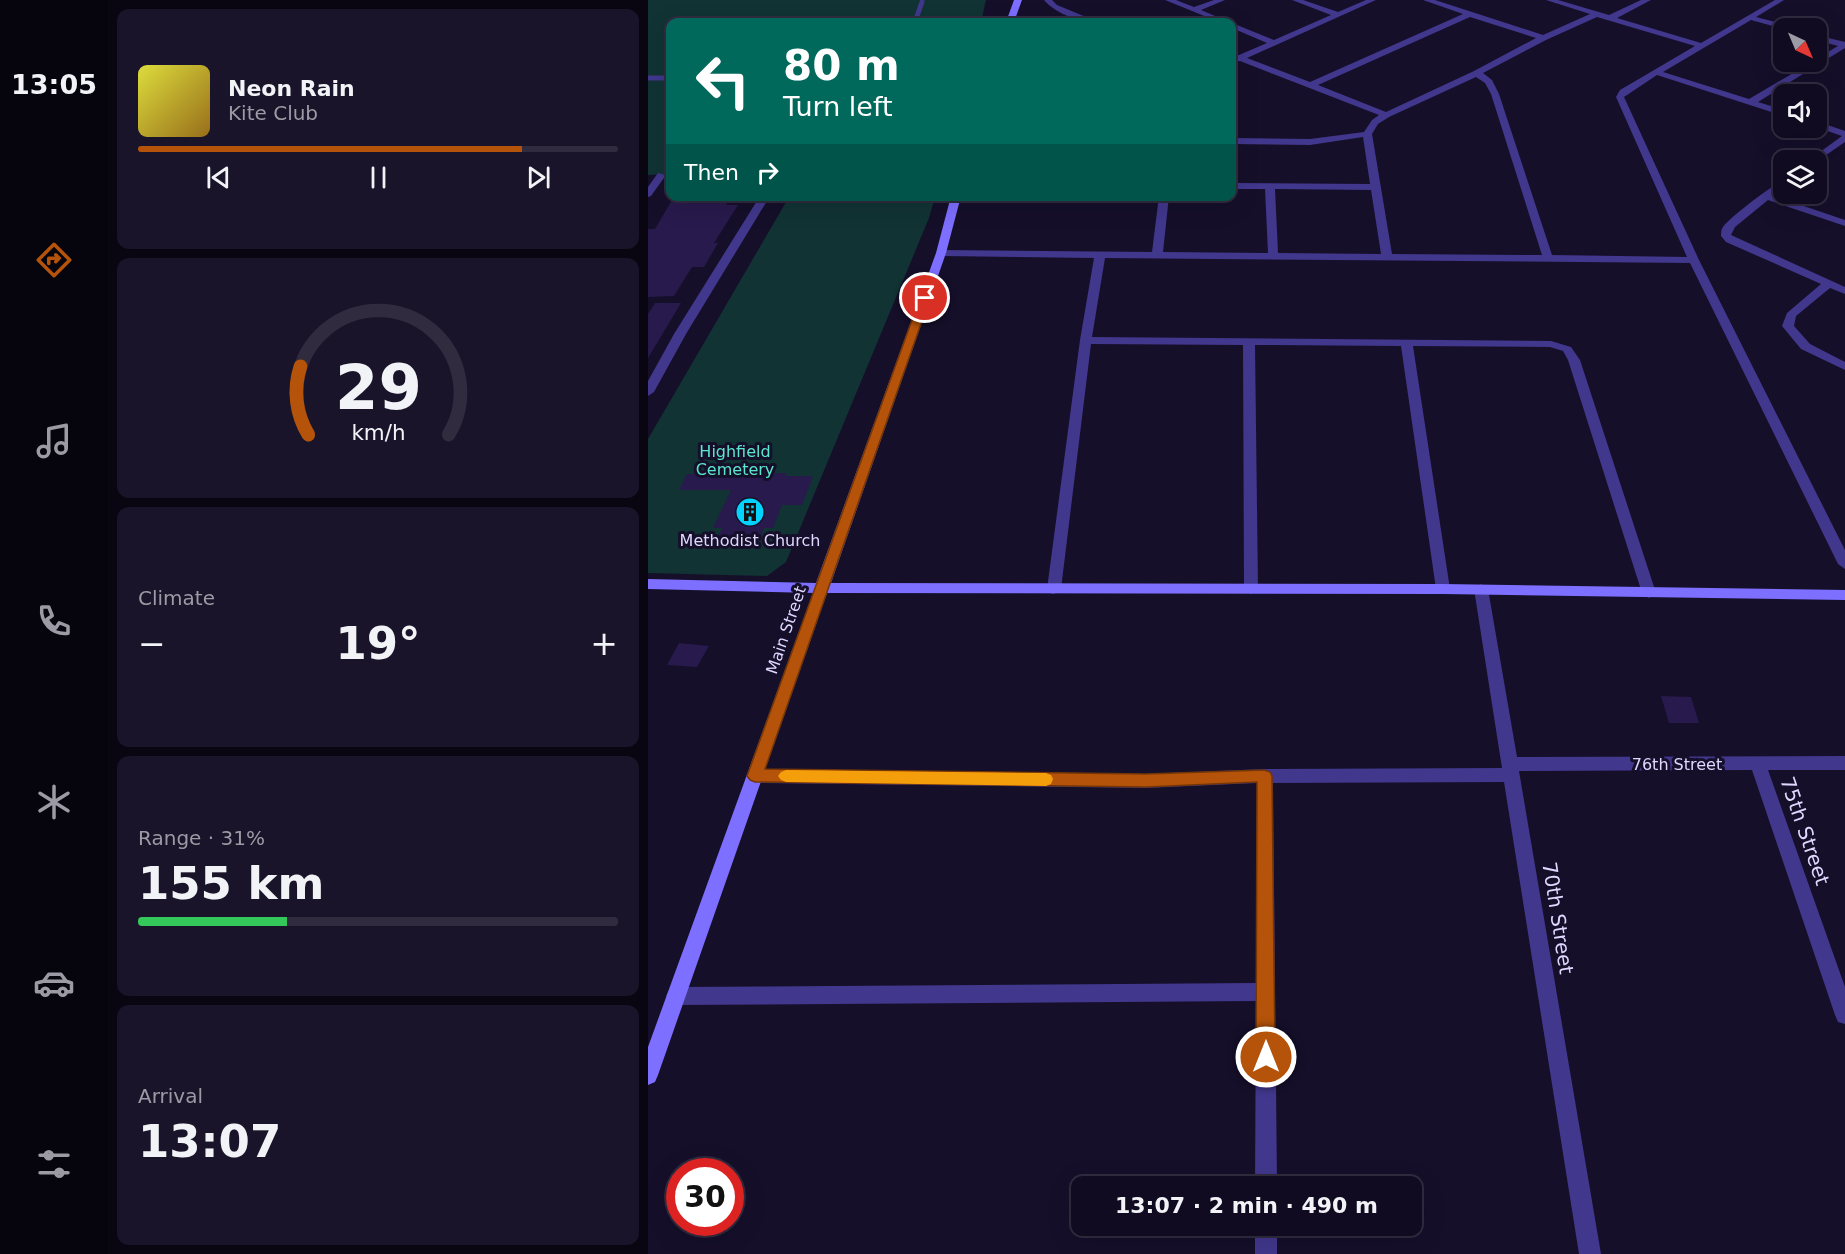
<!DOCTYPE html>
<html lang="en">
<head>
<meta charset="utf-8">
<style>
  :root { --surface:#100b20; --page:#191429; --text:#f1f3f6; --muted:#9c9ba5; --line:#302b3e; --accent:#b45309 }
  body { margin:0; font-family:"DejaVu Sans",sans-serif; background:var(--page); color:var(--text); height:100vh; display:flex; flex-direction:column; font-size:22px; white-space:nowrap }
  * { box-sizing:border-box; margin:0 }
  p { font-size:20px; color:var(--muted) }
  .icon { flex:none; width:33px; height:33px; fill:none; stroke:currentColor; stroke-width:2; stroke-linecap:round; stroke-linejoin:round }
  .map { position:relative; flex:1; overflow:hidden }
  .details { display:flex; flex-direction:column; gap:9px; padding:9px; background:#090612; width:540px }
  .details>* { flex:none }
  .banner { position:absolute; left:18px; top:18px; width:570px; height:183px; border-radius:12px; box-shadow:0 6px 24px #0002,0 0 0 2px var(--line); background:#00695c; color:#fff; overflow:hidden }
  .needle { width:39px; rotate:136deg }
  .buttons { position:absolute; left:1125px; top:18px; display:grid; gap:12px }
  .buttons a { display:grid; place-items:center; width:54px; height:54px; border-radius:12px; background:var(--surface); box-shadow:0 6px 24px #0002,0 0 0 2px var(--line); font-size:30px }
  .speed { position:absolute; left:18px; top:1158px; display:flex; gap:12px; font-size:30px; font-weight:700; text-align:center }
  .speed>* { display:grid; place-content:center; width:78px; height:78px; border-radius:50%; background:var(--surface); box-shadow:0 6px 24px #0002,0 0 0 2px var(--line); line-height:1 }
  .speed .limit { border:9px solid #d22; background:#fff; color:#111 }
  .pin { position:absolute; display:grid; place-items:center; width:51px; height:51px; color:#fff; margin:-26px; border:3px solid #fff; border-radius:50%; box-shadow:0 2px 6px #0007 }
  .me { position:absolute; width:66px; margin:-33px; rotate:0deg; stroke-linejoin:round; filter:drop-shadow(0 0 4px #0008) }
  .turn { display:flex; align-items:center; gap:21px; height:126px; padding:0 18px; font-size:27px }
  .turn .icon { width:78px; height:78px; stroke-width:2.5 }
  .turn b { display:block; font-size:42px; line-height:51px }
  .then { display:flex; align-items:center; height:57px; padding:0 18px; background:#0003; gap:12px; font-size:22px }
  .big { font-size:45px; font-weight:700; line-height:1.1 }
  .details .card { flex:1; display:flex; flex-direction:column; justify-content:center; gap:9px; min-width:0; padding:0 21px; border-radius:12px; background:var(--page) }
  .details .dial { align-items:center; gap:0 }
  .dial svg { height:156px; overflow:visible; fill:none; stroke:var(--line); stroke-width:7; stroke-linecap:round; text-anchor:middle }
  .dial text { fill:var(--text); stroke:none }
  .song { display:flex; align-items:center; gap:18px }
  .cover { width:72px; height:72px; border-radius:9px; background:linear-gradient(135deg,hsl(60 70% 55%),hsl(40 70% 35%)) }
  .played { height:6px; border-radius:3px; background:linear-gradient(90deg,var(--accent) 80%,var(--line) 80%) }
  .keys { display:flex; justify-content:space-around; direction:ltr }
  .heat { display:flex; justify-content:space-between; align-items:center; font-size:33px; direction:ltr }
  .charge { height:9px; border-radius:4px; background:linear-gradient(90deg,#34c759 31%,var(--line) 0) }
  .trip { position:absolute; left:423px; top:1176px; width:351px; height:60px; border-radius:12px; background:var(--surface); box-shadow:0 6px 24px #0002,0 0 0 2px var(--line); font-weight:700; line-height:60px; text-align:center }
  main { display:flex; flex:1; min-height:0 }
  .menu { display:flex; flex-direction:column; width:108px; justify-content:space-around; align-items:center; background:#06040d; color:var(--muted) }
  .menu .icon { width:42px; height:42px }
  .menu .on { color:var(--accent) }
  .menu b { font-size:27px; color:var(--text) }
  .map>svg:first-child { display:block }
</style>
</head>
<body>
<main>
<nav class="menu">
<b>13:05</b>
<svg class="icon on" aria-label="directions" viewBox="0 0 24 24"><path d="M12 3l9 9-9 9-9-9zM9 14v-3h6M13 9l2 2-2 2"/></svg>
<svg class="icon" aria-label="music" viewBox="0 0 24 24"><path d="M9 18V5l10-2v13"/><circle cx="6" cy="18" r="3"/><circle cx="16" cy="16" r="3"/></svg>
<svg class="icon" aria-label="phone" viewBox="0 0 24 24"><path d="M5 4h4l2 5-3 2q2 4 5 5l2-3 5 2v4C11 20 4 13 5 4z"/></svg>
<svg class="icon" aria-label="climate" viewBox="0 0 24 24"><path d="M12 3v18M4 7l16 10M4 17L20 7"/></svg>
<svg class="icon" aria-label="car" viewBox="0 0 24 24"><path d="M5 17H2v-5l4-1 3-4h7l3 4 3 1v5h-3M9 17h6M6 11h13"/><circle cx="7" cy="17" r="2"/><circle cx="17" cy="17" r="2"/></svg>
<svg class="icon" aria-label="filters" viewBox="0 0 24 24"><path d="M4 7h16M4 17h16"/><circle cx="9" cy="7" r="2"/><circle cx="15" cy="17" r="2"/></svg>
</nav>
<section class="details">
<div class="card">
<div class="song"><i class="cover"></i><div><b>Neon Rain</b><p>Kite Club</p></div></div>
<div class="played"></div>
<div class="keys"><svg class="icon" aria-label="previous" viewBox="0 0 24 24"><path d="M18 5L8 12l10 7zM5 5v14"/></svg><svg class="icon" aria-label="pause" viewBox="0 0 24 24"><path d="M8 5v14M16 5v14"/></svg><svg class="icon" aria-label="next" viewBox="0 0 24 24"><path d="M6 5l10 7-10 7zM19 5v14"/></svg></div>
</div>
<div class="card dial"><svg viewBox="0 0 100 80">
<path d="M14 69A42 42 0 1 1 86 69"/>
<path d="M14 69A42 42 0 0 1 10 34" stroke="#b45309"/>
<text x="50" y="56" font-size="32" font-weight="700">29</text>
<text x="50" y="72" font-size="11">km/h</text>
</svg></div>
<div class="card"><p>Climate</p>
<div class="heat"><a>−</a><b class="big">19°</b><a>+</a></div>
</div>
<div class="card"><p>Range · 31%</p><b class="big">155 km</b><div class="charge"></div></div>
<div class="card"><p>Arrival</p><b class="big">13:07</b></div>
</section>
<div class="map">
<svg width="1197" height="1254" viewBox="0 0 1197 1254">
  <rect width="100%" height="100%" fill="#150f2a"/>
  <path fill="#113334" d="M0,0H338L333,22H22V174L0,175Z
    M141,197H287L281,218L138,562L119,576L0,573V439Z"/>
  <path fill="#281a4c" d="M83,197L78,205H90L66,243H70L56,267H44L26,296L0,297V229H7L25,198Z
    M7,303H33L0,358V314Z
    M139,473L138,476H165L154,505H134L125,528H116L111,540H68L74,528H65L83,490H31L39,474Z
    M31,643L61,646L49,667L19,665Z
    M1013,696L1043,697L1051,723H1021Z"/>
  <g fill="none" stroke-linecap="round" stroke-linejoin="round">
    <path stroke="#41378c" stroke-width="5" d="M267,22L274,2
      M0,78H22"/>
    <path fill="#41378c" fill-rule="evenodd" d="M396,0H404L409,5L450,22C433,24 407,13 396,0Z
      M517,0H528L546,7L566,0H577L553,10L581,22H571Z
      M644,0H655L690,12L718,0H728L599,58L662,82L815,14L775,0H787L895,35L942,14L898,0H910L961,15L993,0H1003L969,18L1053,43L1127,0H1136L1108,17L1143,26L1144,28L1136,29L1103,20L1015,72L1101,99L1164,62H1168V59L1190,46L1168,40V35L1197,42V48L1110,102L1136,110V116L1009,75L976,97L1051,260L1197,550V569L1190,564L1042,263L457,258L444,337L903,341L923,347L932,360L1008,593L1001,598L994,593L920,360L915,351L902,347L765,346L802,589L795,594L788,589L753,346L607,345L610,589L603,594L596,589L595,345L443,344L413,589L406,594L401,593L399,589L432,340L446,258L293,256L288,253L293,250L504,252L511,196H521L515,252L620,253L617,189H584V183L722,184L715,137L662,145L584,144V138L662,139L716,132L724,120L731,115L592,61L584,62V58L619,43L584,28V23L626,40L683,15ZM822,17L888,38L826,71L738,112L670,85ZM949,17L1047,46L972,90L968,97L1039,257L904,255L851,94L844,80L835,73L898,40ZM828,77L837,83L843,94L894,255L744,254L724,134L730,124L741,117ZM627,189L723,190L733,254L630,253Z
      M1168,121L1197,131V142L1168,162L1161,160L1194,136L1168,127Z
      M10,173L18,175L3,196L0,197V187Z
      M1136,180V188L1126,196L1197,220V226L1120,200L1087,227L1083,235L1197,287V294L1182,288L1148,316L1146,326L1162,344L1197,362V370L1153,349L1134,326L1139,313L1173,284L1078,242L1073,236C1073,232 1073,230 1075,227C1082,217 1126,184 1136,180Z
      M112,196H122L38,334L6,392L0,396V381L26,334Z
      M833,584L840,589L869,757L1197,756V770H1120L1197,987V1024L1190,1022L1187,1015L1104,770L871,771L953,1254H931L856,782L625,783L629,1186H607L608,1001L28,1005L21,1002L18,996L21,990L28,987L608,983L609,783L498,788L107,783L101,781L99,776L101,771L107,769L498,774L617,769L854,768L826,589Z
      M607,1226H629V1254H607Z"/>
    <path fill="#7d6fff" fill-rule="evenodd" d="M366,0H374L366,22H358Z
      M303,196H313L298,253L183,583L795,584L1197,590V600L795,594L179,593L10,1075L7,1082L0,1085V1047L165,593L0,589V579L168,583L288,253Z"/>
  </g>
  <path fill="#b45309" stroke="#753606" stroke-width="1.5" d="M277,295L282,298L117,769L498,774L616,770L622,772L624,776L627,1057L624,1064L618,1066L611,1064L608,1057L609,782L498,787L107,782L102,780L99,776L272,298Z"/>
  <path fill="#f59e0b" d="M138,770L398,773L403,775L405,779L403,784L398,786L138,782L133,780L130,776L133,772Z"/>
  <defs>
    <g id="building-disc" transform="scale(1.5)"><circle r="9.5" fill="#04d3ff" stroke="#150f2a"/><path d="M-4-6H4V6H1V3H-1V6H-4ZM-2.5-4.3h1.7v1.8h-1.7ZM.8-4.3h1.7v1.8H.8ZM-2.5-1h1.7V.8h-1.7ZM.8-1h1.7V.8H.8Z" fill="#111"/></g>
  </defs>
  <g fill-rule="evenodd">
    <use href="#building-disc" x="102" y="512"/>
  </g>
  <g text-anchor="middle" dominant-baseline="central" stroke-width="6" stroke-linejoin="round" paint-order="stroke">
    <g font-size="16" fill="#5be7cf" stroke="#150f2a">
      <text x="87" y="451">Highfield<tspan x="87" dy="18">Cemetery</tspan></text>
    </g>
    <g font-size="16" fill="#dfd8ff" stroke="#150f2a">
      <text x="102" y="540">Methodist Church</text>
    </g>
    <g font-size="16" fill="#dfd8ff" stroke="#150f2a">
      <text transform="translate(138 630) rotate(-71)">Main Street</text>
      <text x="1029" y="764">76th Street</text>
    </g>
    <g font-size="20" fill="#dfd8ff" stroke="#150f2a">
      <text transform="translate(1157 831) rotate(71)">75th Street</text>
      <text transform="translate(910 918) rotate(81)">70th Street</text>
    </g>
  </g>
</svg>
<div class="buttons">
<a><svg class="needle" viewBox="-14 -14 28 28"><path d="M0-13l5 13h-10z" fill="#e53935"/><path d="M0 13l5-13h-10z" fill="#9c9ba5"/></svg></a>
<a><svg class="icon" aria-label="sound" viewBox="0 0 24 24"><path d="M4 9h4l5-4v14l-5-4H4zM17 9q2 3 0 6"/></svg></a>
<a><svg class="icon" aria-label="layers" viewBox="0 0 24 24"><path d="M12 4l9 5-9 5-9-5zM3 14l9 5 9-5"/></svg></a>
</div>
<div class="speed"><div class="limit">30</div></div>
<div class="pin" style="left:277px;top:298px;background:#d93025"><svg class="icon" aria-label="arrive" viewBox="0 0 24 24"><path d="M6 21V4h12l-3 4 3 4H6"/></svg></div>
<svg class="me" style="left:618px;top:1057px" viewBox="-20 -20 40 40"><circle r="17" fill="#b45309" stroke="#fff" stroke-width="3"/><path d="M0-11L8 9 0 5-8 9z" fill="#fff"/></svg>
<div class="trip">13:07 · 2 min · 490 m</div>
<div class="banner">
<div class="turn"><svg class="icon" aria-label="left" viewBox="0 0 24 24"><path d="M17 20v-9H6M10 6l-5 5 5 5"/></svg><div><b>80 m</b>Turn left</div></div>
<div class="then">Then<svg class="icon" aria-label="right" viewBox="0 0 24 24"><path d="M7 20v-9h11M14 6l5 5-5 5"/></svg></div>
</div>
</div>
</main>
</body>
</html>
